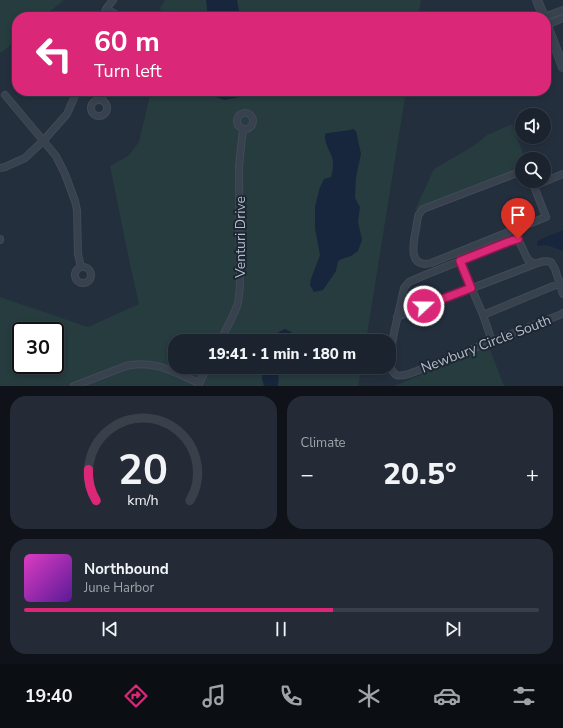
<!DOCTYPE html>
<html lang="en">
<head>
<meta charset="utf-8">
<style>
  :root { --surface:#1b232e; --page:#242b36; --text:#f1f3f6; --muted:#a0a4aa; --line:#39404a; --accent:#db2777 }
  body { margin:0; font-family:"Nunito Sans",sans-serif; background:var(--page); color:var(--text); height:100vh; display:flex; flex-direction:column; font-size:15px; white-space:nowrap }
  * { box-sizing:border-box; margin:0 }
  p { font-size:13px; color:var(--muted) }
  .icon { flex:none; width:22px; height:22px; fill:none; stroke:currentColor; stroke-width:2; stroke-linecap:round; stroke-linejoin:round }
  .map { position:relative; height:386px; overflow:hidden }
  .side { display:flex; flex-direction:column; gap:10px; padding:10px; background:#0f1319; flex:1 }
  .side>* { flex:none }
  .guide { position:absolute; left:12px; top:12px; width:539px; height:84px; border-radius:16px; box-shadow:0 2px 6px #0003,0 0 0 1px var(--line); background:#db2777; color:#fff; overflow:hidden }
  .controls { position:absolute; left:515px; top:108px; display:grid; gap:8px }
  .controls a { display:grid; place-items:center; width:36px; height:36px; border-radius:50%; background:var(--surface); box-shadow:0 2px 6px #0003,0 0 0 1px var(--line); font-size:20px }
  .speed { position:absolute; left:12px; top:322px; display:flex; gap:8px; font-size:20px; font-weight:700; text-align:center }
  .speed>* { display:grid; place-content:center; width:52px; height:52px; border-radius:50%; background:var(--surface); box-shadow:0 2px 6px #0003,0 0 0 1px var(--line); line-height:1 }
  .speed .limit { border:2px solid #111; border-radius:6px; background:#fff; color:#111 }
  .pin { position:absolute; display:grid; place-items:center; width:34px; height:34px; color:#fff; margin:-41px -17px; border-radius:50% 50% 50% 0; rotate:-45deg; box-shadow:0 0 4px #0007 }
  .pin .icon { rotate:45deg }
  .me { position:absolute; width:44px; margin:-22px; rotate:69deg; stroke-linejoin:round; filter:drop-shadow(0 0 3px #0008) }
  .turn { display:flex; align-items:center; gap:14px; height:84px; padding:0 16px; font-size:18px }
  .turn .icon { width:52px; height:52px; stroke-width:2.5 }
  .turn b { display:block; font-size:28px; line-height:34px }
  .big { font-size:30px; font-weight:800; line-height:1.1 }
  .side .widget { flex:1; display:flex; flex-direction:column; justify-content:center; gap:6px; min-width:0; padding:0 14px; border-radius:16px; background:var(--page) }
  .side .dial { align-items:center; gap:0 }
  .dial svg { height:104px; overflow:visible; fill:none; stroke:var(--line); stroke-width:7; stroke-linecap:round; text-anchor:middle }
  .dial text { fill:var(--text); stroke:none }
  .song { display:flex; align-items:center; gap:12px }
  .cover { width:48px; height:48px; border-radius:6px; background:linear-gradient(135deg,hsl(310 70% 55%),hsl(270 70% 35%)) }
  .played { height:4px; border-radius:2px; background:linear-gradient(90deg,var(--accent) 60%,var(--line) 60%) }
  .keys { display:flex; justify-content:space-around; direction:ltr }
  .heat { display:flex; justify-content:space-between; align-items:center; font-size:22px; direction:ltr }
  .side .tiles { flex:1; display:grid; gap:10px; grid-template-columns:1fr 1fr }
  .widget:last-child { grid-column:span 2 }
  .trip { position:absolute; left:168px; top:334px; width:228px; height:40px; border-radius:16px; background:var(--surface); box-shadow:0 2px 6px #0003,0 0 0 1px var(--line); font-weight:800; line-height:40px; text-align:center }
  .dock { display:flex; height:64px; justify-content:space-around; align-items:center; background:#0b0e12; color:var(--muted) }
  .dock .icon { width:28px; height:28px }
  .dock .on { color:var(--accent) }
  .dock b { font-size:18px; color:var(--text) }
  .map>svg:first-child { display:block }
</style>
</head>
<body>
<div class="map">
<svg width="563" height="386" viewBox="0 0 563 386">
  <rect width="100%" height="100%" fill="#242f3e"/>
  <path fill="#263c3f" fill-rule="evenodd" d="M0,0H64L43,17H17V39L7,48L0,53Z
    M165,0H421L418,17H163L160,8Z
    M151,91H406L366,341H175V367H362L358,386H0V297L88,327L139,304L131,269L110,166L128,156L139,142ZM21,331H55V365H21Z
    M512,124L525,159H522V168L415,210L434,169L475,145L487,135Z
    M489,347L504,386H394Z"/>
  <path fill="#17263c" d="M206,0H237L240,17H208Z
    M211,91H247L240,97L224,100L213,96Z
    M353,129L356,131L361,154L356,177L355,198L360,207L358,222L362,240L358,251L351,256L342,259L338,261L336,271L323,290L314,292L310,285L311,279L320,255L315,228V207L320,187L324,179L331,177C333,170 334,163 332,157C329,149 324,143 325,134C334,131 344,132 353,129Z
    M563,230V251L547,245L538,246L537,243V241Z
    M285,329L291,332L295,338L294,341H270C273,335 278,332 285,329Z
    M263,367H281L279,371L278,386H264L262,379Z"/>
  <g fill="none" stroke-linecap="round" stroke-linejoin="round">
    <g stroke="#414a57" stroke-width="8">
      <path id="minor" d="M106,9L121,17
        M103,17L106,9L113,0
        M544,17L563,10
        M547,25L563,18
        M101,91L103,101
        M5,95L56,156L65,174L75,201L77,210L78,254L81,267
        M91 108a8 8 0 1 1 16 0a8 8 0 1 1-16 0Z
        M237 121a8 8 0 1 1 16 0a8 8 0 1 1-16 0Z
        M0,168L5,167L25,158L44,140L67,114L77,91
        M522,171L423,209C422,210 420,213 419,214C417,218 417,225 416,229C413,243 408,269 431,263L546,217L532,181
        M534,186L563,174
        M0,239V240
        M460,261L483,315L492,341
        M75 275a8 8 0 1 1 16 0a8 8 0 1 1-16 0Z
        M483,315L563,282
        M397,317L535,264
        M220,341C226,329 234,316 238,303C239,296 240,288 240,281L239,166L243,129
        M389,362L394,333L404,288L409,282L425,275L508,242L518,239L528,260L535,264C540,262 545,260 551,262L555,269L563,294
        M389,366C396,377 396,377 409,374L562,314L563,313
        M74,386L126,366C154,359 175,373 199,383
        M198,386L207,367"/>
    </g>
    <g stroke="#414a57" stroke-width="10">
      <path id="tertiary" d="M537,0L544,17
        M546,23L563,67"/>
    </g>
    <use href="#minor" stroke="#38414e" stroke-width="6"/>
    <use href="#tertiary" stroke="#38414e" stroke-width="8"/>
  </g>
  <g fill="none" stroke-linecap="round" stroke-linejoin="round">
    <g stroke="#8e194d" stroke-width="10">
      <path id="route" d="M424,306L471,288L460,261L508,242L518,239"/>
    </g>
    <use href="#route" stroke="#db2777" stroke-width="7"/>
  </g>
  <g text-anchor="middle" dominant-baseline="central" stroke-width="4" stroke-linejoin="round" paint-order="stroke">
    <g font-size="14" fill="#b4bcc9" stroke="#1d2633">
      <text transform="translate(240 237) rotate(-90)">Venturi Drive</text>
      <text transform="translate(486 344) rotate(-21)">Newbury Circle South</text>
    </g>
  </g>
</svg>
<div class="controls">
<a><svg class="icon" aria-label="sound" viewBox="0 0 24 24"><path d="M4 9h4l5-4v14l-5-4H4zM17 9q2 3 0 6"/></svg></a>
<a><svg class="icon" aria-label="search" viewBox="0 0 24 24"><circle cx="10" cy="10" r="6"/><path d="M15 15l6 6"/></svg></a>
</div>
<div class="speed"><div class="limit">30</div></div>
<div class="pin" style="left:518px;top:239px;background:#d93025"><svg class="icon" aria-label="arrive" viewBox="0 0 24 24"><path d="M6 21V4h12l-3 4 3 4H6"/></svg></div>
<svg class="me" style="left:424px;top:306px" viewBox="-20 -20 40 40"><circle r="17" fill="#db2777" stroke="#fff" stroke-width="3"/><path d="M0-11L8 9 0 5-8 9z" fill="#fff"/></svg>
<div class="trip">19:41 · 1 min · 180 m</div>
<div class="guide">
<div class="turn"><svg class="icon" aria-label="left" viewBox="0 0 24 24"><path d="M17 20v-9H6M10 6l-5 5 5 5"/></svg><div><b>60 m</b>Turn left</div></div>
</div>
</div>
<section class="side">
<div class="tiles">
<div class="widget dial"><svg viewBox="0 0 100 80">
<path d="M14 69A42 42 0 1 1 86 69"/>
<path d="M14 69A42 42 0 0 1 8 45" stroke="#db2777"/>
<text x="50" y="56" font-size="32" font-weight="700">20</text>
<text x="50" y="72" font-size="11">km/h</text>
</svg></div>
<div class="widget"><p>Climate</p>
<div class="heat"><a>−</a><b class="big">20.5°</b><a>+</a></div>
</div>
<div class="widget">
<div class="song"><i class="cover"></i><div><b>Northbound</b><p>June Harbor</p></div></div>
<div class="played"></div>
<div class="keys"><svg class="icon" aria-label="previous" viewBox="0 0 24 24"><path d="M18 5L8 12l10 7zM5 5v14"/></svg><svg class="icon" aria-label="pause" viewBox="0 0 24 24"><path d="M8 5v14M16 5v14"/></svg><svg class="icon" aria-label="next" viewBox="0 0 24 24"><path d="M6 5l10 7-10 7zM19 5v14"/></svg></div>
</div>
</div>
</section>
<nav class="dock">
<b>19:40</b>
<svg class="icon on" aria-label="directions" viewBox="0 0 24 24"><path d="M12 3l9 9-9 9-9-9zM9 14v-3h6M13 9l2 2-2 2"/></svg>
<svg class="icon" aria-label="music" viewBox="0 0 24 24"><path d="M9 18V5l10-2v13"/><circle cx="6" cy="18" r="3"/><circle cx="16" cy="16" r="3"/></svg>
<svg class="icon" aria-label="phone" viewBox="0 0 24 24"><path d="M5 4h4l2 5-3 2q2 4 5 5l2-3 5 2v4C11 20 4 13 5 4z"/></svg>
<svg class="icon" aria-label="climate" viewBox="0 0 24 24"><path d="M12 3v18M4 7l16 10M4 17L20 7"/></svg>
<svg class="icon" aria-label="car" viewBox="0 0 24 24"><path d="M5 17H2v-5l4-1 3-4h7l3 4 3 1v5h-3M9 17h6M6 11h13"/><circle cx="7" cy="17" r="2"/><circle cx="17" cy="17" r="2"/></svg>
<svg class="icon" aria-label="filters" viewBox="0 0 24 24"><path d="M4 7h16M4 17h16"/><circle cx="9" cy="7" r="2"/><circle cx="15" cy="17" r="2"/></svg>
</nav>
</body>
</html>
